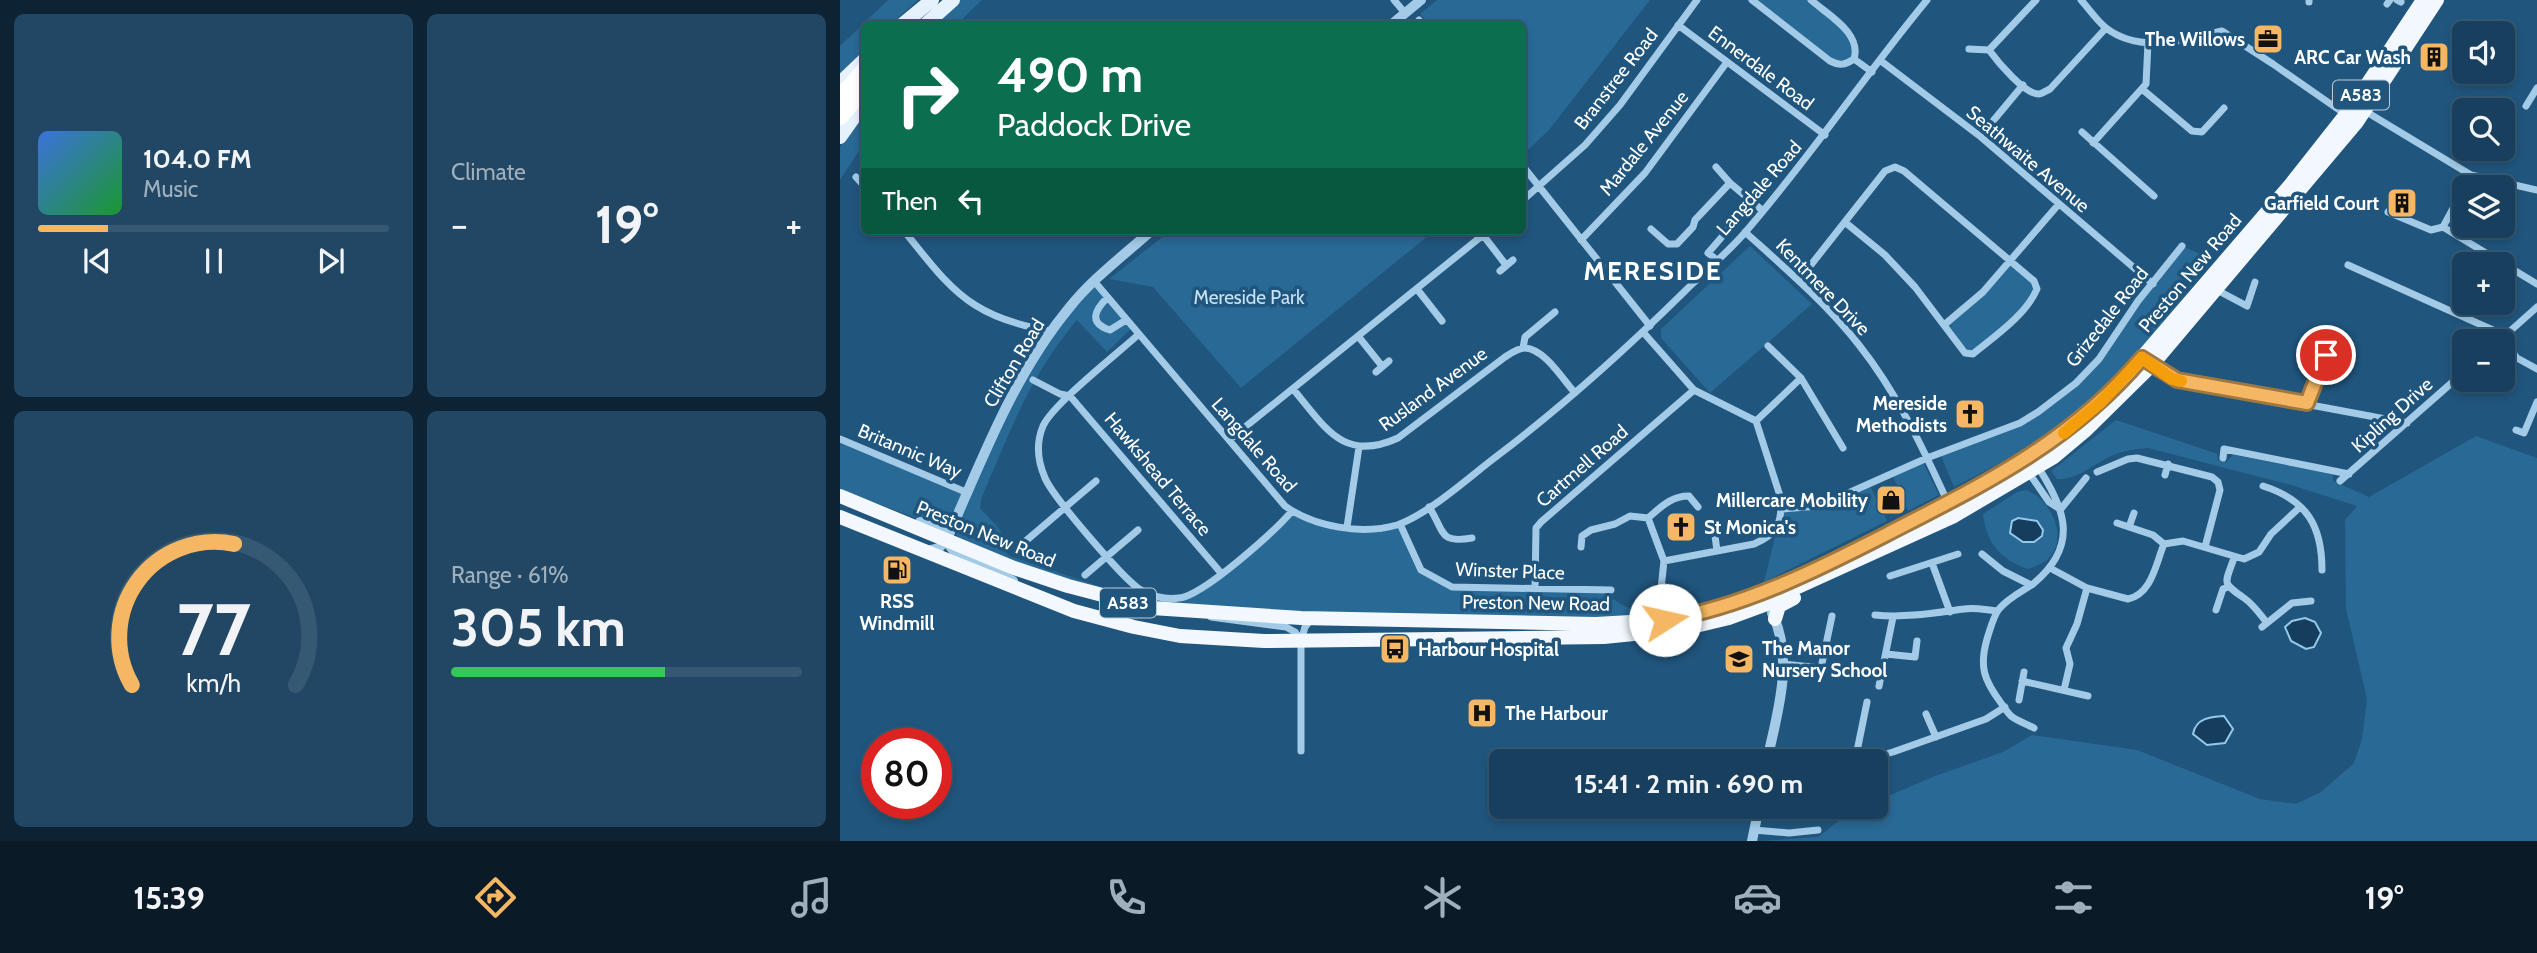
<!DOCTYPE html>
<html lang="en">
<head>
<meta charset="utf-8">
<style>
  :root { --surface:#18405e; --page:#214764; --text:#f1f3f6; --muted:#9fafbc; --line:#365973; --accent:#f5b763 }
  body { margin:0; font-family:Cabin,sans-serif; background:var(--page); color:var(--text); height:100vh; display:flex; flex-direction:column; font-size:26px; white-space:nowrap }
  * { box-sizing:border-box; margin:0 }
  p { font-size:23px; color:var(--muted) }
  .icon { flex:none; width:38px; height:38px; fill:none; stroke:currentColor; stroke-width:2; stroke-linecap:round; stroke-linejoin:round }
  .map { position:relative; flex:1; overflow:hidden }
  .side { display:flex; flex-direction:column; gap:14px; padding:14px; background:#0d2334; width:840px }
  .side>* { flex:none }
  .top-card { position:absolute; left:21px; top:21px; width:665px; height:214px; border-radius:10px; box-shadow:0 4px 10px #0003,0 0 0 2px var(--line); background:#0b6e4f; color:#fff; overflow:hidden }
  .fabs { position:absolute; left:1612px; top:21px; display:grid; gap:14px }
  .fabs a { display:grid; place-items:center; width:63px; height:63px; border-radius:10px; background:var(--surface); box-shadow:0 4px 10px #0003,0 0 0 2px var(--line); font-size:35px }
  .speed { position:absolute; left:21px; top:728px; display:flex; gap:14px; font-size:35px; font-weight:700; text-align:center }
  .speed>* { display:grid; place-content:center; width:91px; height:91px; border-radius:50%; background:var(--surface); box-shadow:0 4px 10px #0003,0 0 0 2px var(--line); line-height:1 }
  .speed .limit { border:10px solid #d22; background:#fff; color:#111 }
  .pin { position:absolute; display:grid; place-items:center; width:60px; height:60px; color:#fff; margin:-30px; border:4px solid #fff; border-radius:50%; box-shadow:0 2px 7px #0007 }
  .me { position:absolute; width:77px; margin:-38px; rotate:80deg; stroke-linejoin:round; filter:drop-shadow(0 0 5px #0008) }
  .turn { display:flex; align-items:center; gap:24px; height:147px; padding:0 21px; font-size:32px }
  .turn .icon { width:91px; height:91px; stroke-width:2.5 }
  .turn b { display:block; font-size:49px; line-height:60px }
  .then { display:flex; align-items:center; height:66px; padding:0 21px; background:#0003; gap:14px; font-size:26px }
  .big { font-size:52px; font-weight:700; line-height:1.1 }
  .side .card { flex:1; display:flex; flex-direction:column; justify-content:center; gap:10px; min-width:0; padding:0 24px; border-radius:10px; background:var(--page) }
  .side .dial { align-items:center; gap:0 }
  .dial svg { height:182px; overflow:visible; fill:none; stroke:var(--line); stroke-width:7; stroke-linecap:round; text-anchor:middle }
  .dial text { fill:var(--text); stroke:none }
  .song { display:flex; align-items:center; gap:21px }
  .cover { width:84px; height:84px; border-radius:10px; background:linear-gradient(135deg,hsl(220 70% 55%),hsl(130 70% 35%)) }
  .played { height:7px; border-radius:4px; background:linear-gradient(90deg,var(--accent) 20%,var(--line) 20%) }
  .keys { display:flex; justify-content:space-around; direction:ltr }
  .heat { display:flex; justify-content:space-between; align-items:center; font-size:38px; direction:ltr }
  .charge { height:10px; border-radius:5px; background:linear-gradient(90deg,#34c759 61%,var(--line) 0) }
  .side .tiles { flex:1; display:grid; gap:14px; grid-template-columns:repeat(2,1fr) }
  .trip { position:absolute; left:649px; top:749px; width:399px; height:70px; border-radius:10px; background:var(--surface); box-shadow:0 4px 10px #0003,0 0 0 2px var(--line); font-weight:700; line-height:70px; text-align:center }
  .tab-bar { display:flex; height:112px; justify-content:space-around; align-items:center; background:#0a1a26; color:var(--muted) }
  .tab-bar .icon { width:49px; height:49px }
  .tab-bar .active { color:var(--accent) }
  .tab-bar b { font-size:32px; color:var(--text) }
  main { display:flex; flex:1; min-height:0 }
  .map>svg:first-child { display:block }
</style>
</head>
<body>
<main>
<section class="side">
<div class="tiles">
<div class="card">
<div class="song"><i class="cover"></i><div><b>104.0 FM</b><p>Music</p></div></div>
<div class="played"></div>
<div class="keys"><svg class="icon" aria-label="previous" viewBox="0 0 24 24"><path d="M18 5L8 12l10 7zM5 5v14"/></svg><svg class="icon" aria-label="pause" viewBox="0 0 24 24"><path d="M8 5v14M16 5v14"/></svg><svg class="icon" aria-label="next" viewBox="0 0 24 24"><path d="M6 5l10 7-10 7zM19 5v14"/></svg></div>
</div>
<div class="card"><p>Climate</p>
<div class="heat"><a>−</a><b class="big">19°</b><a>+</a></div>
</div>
<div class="card dial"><svg viewBox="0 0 100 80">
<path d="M14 69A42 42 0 1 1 86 69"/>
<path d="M14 69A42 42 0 0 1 59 7" stroke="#f5b763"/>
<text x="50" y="56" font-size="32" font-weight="700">77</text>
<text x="50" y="72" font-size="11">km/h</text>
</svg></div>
<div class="card"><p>Range · 61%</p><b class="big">305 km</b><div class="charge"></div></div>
</div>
</section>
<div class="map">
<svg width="1697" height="841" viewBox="0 0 1697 841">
  <rect width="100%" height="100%" fill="#20557d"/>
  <path fill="#296995" d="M48,0H78L51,24H24V50L0,73V46Z
    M120,0H142L117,24H96Z
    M597,0H810L709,130L689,149H683L682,24H588L580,14Z
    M912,0H971L1012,35L1014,59L997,65Z
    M24,112V143L0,180V147Z
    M330,231H594L401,388L313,287L269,279Z
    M910,246L972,304L870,393L821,338V329Z
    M1342,246L1374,260C1340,299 1310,342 1274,379C1227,426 1172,458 1114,487L1100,453L1180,423L1251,367Z
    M1169,261L1194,281V297L1133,354L1125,353L1104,325L1123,310Z
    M254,281L293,327L267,352L237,320C190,375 170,432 142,497L140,508C153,523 167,531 165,552L170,556L270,590L310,600L337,602L363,588L452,511L507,527L560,524L581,570L612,587L771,590L773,599C792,612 802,614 820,598L825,620L312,608L228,586L117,537L116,526L113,521L103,528L25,499L0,496V439L128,492L181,378Z
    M1276,420L1366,450L1377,454L1378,460L1386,462L1393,455L1493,474V481L1529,497L1636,436L1697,458V841H921L978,837L1010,812L1023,807H1036V801L1095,776L1163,752L1192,735L1297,750L1420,799L1456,804L1481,792L1514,763L1522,739L1527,699L1506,609L1505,520L1517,506L1451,485L1308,448C1294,449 1282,451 1269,457C1251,466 1237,480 1217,479L1211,471Z
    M1082,460L1099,495L1068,511L1052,474Z
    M1029,484L1047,521L924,582L942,509L979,506Z
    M1186,490C1210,498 1230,538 1208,559C1203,564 1193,567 1188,569C1161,560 1146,543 1143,514L1177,492Z"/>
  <path fill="#153d5d" stroke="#96c8e8" stroke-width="2" d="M1178,518L1197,521L1203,530L1202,536L1194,542H1183L1170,533L1172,521Z
    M1465,618L1475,622L1481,633L1474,647L1466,649L1451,641L1445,627L1452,621Z
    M1384,716L1393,729L1385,743L1367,745L1353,734C1356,718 1370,717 1384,716Z"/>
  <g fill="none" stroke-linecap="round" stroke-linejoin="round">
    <path stroke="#a3cbe7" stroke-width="7" d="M554,0L565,13
      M912,0L990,61C1000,66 1005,65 1014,59L1032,72
      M971,0C988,15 1022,33 1014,59
      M1196,0L1149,50C1157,61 1185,95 1199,94C1201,94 1208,90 1210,89L1266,28
      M1241,0C1249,9 1257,21 1266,28C1300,54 1345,40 1382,31L1433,64L1505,114
      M1557,0L1561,2
      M1469,2V0
      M1547,4L1550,0
      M579,20L582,24
      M838,25L985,135
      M1129,49L1149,50
      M1041,61L1141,137L1313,284
      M1302,89L1352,131L1362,132L1384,108
      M1686,106L1697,88
      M1525,111L1631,175L1697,190
      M1148,127L1183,85
      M1242,132L1314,196
      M1253,143L1306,84L1308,43
      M682,165L810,326
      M876,167L890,183L923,211
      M16,177L24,186
      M682,201L745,145L780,105L857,0
      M1548,212L1591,230L1603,227
      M1603,227L1697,284
      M1603,227L1624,188
      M811,229L828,244H837L853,227L855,220L890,183
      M64,231C85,256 106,287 135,305C157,319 186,327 212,331
      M905,232C945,268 986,303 1019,345C1057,393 1083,448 1108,503
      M643,235L666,265
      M741,240L805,173L887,62
      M877,260L868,253L912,202
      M1508,265L1655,331L1677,358L1697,369
      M660,271L673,260
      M959,280L1045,171L1055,167L1064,171L1194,281L1197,289C1186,315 1155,336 1133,354L1125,353L1075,287L1045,255L1006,223
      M254,281L445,506C474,527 522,535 557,525C589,514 629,477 657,456C723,406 785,350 844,292C865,271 889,252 908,229C971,156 1025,75 1087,0
      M577,289L602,321
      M1375,289L1407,306L1415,282
      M267,298C255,310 248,323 270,330L286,320
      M1104,325L1143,292L1218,205
      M803,332L854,390L916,421L941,499C942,524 937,534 914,544L824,561
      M299,334C277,354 214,403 203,426C196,443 198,462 205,478C213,497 281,576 298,588C309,596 325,600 339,598C363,596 435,531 452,511
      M518,336L542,366
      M1659,341L1697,307
      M928,346L961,378L1003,448
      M683,348L685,337L715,312
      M1310,364L1337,380L1567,423
      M536,372L549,361
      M193,380L220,394L230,396L381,573
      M453,389C485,427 503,463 558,438L665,357C671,353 678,348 685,348C705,349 723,380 735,393
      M1467,403L1486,355
      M916,421L961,378
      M1676,430L1684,433L1697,402
      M0,439L128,493
      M389,440L648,231
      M1383,458L1384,449L1509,474
      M1257,472L1288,459L1297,458L1372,477L1378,482L1380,490L1365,547
      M1189,473L1209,502L1220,509
      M1325,475L1328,464
      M1500,481L1624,372
      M1423,486C1467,500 1482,526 1482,570
      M589,507C605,531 598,544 632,538
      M942,509L979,506L1087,458L1180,423L1198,412L1236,383L1259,359L1298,301L1342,246
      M1220,510L1246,478
      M808,518C821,507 831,496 849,496L858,507
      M1277,523L1313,535L1324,544
      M560,524L581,570L612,587L771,590
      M507,527L519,447
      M1289,527L1294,513
      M874,528L877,551
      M181,545L256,481
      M741,547L742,536L751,530L775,524L790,516L808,518L824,561L820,598L825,620
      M1142,554L1163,571L1191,585
      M1394,558C1385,584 1381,582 1404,598C1413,604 1420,614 1427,623
      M1092,563L1110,612
      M1210,568L1247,588L1288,599C1312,594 1316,563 1324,544L1343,541L1404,559L1419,552L1431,534L1459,508
      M245,575L298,530
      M1050,576L1118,554
      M695,588L696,528L701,522L854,390
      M1376,610L1383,589L1388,587
      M1035,615C1065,618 1094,613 1124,609C1134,607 1146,610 1157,611
      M371,617L446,627L455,632L461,641
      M1422,627L1452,603L1471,601
      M1046,654L1075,657L1077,641
      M943,664L981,668L992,616
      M1182,681L1248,696
      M1039,686L1053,617
      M1224,690L1230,664L1226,648L1237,624L1247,588
      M1179,700L1184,672
      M1086,714L1096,737
      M1194,728C1187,724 1177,721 1171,716C1167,712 1164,707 1161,703C1144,680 1139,667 1147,639C1150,630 1153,617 1159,609C1168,598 1181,592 1193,584C1239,546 1226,510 1198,467
      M461,751V641L465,627L472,618
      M1017,755L1039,756L1053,752L1146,719L1165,707
      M1015,761L1027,702
      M914,830L949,833L978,830"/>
    <path stroke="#a3cbe7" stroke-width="10" d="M552,24L581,0
      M80,522L103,528L115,521
      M107,542L113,550L173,581
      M86,551L99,548L107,539C142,460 173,376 229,308C252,279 283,256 311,231
      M927,761C937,713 955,660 932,613
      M912,841L919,807"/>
    <path stroke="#e5f1fd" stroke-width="14" d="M63,24L92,0
      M86,24L113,0
      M0,83L24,60
      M0,137L24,103"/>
    <path stroke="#f2f8fe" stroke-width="14" d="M0,496L174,568L228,586L312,608L461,618L756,624L825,620L876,609L922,592L1023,547L1149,481L1235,425L1285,377L1451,184L1514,104L1583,0
      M0,517L234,611L294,627L340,636L424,641L764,637L843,629L889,618L927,604L953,589L1114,516L1214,457L1245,431L1312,365L1517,122L1597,0
      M935,619L939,606L954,598"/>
    <path stroke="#fff" stroke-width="16" d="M0,97L24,70
      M0,117L24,89"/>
  </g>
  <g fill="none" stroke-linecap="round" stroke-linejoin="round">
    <g stroke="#9f7740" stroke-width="18">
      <path id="route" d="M825,620C903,607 977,570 1047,534C1144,484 1230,443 1302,358L1337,380L1467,403L1486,355"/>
    </g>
    <use href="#route" stroke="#f5b763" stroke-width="12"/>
    <path stroke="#f59e0b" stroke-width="12" d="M1224,433L1261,402L1302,358L1332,379L1341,381"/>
  </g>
  <defs>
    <g id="office-square" transform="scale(1.575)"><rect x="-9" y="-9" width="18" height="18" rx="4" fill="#f5b763" stroke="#20557d"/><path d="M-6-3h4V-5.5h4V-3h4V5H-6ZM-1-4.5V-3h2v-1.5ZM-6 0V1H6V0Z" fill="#111"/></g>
    <g id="building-square" transform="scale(1.575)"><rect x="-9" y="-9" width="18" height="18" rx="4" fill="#f5b763" stroke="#20557d"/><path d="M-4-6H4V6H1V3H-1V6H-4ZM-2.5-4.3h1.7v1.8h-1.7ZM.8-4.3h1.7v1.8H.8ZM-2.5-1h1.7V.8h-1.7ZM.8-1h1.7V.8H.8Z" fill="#111"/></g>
    <g id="church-square" transform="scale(1.575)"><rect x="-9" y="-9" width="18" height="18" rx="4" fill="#f5b763" stroke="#20557d"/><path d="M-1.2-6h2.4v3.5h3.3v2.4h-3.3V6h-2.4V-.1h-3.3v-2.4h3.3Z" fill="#111"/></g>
    <g id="shop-square" transform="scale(1.575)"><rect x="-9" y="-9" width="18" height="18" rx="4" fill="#f5b763" stroke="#20557d"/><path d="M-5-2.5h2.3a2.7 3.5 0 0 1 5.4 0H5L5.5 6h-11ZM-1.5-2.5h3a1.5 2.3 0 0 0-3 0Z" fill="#111"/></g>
    <g id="fuel-square" transform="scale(1.575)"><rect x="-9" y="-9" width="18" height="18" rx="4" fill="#f5b763" stroke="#20557d"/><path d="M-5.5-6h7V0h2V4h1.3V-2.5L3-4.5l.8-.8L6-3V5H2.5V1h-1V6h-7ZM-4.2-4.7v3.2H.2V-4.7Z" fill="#111"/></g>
    <g id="bus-square" transform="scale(1.575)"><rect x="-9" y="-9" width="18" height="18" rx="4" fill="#f5b763" stroke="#20557d"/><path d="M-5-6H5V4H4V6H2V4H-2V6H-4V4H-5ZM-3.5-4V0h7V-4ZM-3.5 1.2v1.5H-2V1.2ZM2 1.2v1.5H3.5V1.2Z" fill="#111"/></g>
    <g id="school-square" transform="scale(1.575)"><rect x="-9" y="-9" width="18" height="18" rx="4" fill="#f5b763" stroke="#20557d"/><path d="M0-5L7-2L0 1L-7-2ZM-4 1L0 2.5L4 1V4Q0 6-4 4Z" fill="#111"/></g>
    <g id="hospital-square" transform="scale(1.575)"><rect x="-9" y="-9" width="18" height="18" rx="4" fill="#f5b763" stroke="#20557d"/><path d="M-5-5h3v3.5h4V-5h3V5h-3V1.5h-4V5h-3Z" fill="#111"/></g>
  </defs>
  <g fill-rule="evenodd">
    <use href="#office-square" x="1428" y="39"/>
    <use href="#building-square" x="1594" y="57"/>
    <use href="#building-square" x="1562" y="203"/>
    <use href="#church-square" x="1130" y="414"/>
    <use href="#shop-square" x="1051" y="500"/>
    <use href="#church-square" x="841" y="527"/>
    <use href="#fuel-square" x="57" y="570"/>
    <use href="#bus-square" x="555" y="649"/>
    <use href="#school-square" x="899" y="659"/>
    <use href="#hospital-square" x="642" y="713"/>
  </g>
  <g text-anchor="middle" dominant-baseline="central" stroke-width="7" stroke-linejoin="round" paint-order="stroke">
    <g fill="#20557d" stroke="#bcccd8" stroke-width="2">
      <rect x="1493" y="80.5" width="56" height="29" rx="5"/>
      <rect x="260" y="588.5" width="56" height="29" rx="5"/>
    </g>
    <g font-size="18" font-weight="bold" fill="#fff">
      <text x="1521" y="95">A583</text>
      <text x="288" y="603">A583</text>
    </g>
    <g font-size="19" font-weight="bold" fill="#fff" stroke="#20557d" text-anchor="end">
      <text x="1405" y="39">The Willows</text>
      <text x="1571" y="57">ARC Car Wash</text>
      <text x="1539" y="203">Garfield Court</text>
      <text x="1107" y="403">Mereside<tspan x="1107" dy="22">Methodists</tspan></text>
      <text x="1028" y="500">Millercare Mobility</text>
      <text x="864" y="527" text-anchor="start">St Monica's</text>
      <text x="57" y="601" text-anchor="middle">RSS<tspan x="57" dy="22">Windmill</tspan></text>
      <text x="922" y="648" text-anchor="start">The Manor<tspan x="922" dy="22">Nursery School</tspan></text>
      <text x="578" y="649" text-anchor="start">Harbour Hospital</text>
      <text x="665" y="713" text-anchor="start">The Harbour</text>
    </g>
    <g font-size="19" fill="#fff" stroke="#20557d">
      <text transform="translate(921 68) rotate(37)">Ennerdale Road</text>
      <text transform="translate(776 79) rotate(-52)">Branstree Road</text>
      <text transform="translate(804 143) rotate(-51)">Mardale Avenue</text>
      <text transform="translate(1188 159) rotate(40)">Seathwaite Avenue</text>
      <text transform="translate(919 188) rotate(-49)">Langdale Road</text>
      <text transform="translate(1350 273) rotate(-50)">Preston New Road</text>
      <text transform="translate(983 287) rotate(46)">Kentmere Drive</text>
      <text transform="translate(1267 317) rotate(-52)">Grizedale Road</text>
      <text transform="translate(174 363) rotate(-59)">Clifton Road</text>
      <text transform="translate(593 389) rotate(-36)">Rusland Avenue</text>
      <text transform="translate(1552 415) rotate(-42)">Kipling Drive</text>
      <text transform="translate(414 445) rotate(49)">Langdale Road</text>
      <text transform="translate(70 451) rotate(23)">Britannic Way</text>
      <text transform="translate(742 466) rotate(-41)">Cartmell Road</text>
      <text transform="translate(318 474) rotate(50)">Hawkshead Terrace</text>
      <text transform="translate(146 534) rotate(22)">Preston New Road</text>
      <text transform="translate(670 571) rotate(2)">Winster Place</text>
      <text transform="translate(696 603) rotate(1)">Preston New Road</text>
    </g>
    <g font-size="19" fill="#c6e2f5" stroke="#20557d">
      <text x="409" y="297">Mereside Park</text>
    </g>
    <g font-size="26" font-weight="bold" letter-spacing="2" fill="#fff" stroke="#20557d">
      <text x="813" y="271">MERESIDE</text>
    </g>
  </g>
</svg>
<div class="fabs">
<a><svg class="icon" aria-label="sound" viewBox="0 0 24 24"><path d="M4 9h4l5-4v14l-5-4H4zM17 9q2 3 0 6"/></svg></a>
<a><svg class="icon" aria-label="search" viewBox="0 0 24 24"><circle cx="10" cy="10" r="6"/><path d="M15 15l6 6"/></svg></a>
<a><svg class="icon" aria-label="layers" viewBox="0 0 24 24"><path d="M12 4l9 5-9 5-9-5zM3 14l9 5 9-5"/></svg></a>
<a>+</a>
<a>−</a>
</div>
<div class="speed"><div class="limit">80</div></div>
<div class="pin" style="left:1486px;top:355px;background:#d93025"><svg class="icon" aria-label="arrive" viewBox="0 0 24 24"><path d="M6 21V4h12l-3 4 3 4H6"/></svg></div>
<svg class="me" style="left:825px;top:620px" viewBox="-20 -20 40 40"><circle r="19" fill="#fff"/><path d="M0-13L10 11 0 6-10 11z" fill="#f5b763"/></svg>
<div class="trip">15:41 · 2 min · 690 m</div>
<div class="top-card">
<div class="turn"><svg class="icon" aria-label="right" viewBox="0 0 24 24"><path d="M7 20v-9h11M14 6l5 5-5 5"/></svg><div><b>490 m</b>Paddock Drive</div></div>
<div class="then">Then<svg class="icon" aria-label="left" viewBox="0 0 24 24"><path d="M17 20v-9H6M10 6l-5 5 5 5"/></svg></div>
</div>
</div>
</main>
<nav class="tab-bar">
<b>15:39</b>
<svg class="icon active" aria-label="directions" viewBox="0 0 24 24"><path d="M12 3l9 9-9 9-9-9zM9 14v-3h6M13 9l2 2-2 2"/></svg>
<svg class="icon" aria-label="music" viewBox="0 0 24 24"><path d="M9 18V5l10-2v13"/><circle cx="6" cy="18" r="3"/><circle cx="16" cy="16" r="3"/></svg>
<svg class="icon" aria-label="phone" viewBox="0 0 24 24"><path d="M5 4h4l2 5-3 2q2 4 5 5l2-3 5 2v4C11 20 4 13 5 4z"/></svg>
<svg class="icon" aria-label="climate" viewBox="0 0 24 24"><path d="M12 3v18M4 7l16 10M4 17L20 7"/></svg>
<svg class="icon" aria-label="car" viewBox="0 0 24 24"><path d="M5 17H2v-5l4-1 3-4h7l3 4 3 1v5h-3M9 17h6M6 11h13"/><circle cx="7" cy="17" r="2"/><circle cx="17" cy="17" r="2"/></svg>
<svg class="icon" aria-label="filters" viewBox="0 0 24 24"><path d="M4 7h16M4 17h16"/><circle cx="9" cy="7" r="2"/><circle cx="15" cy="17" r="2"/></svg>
<b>19°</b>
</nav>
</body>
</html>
